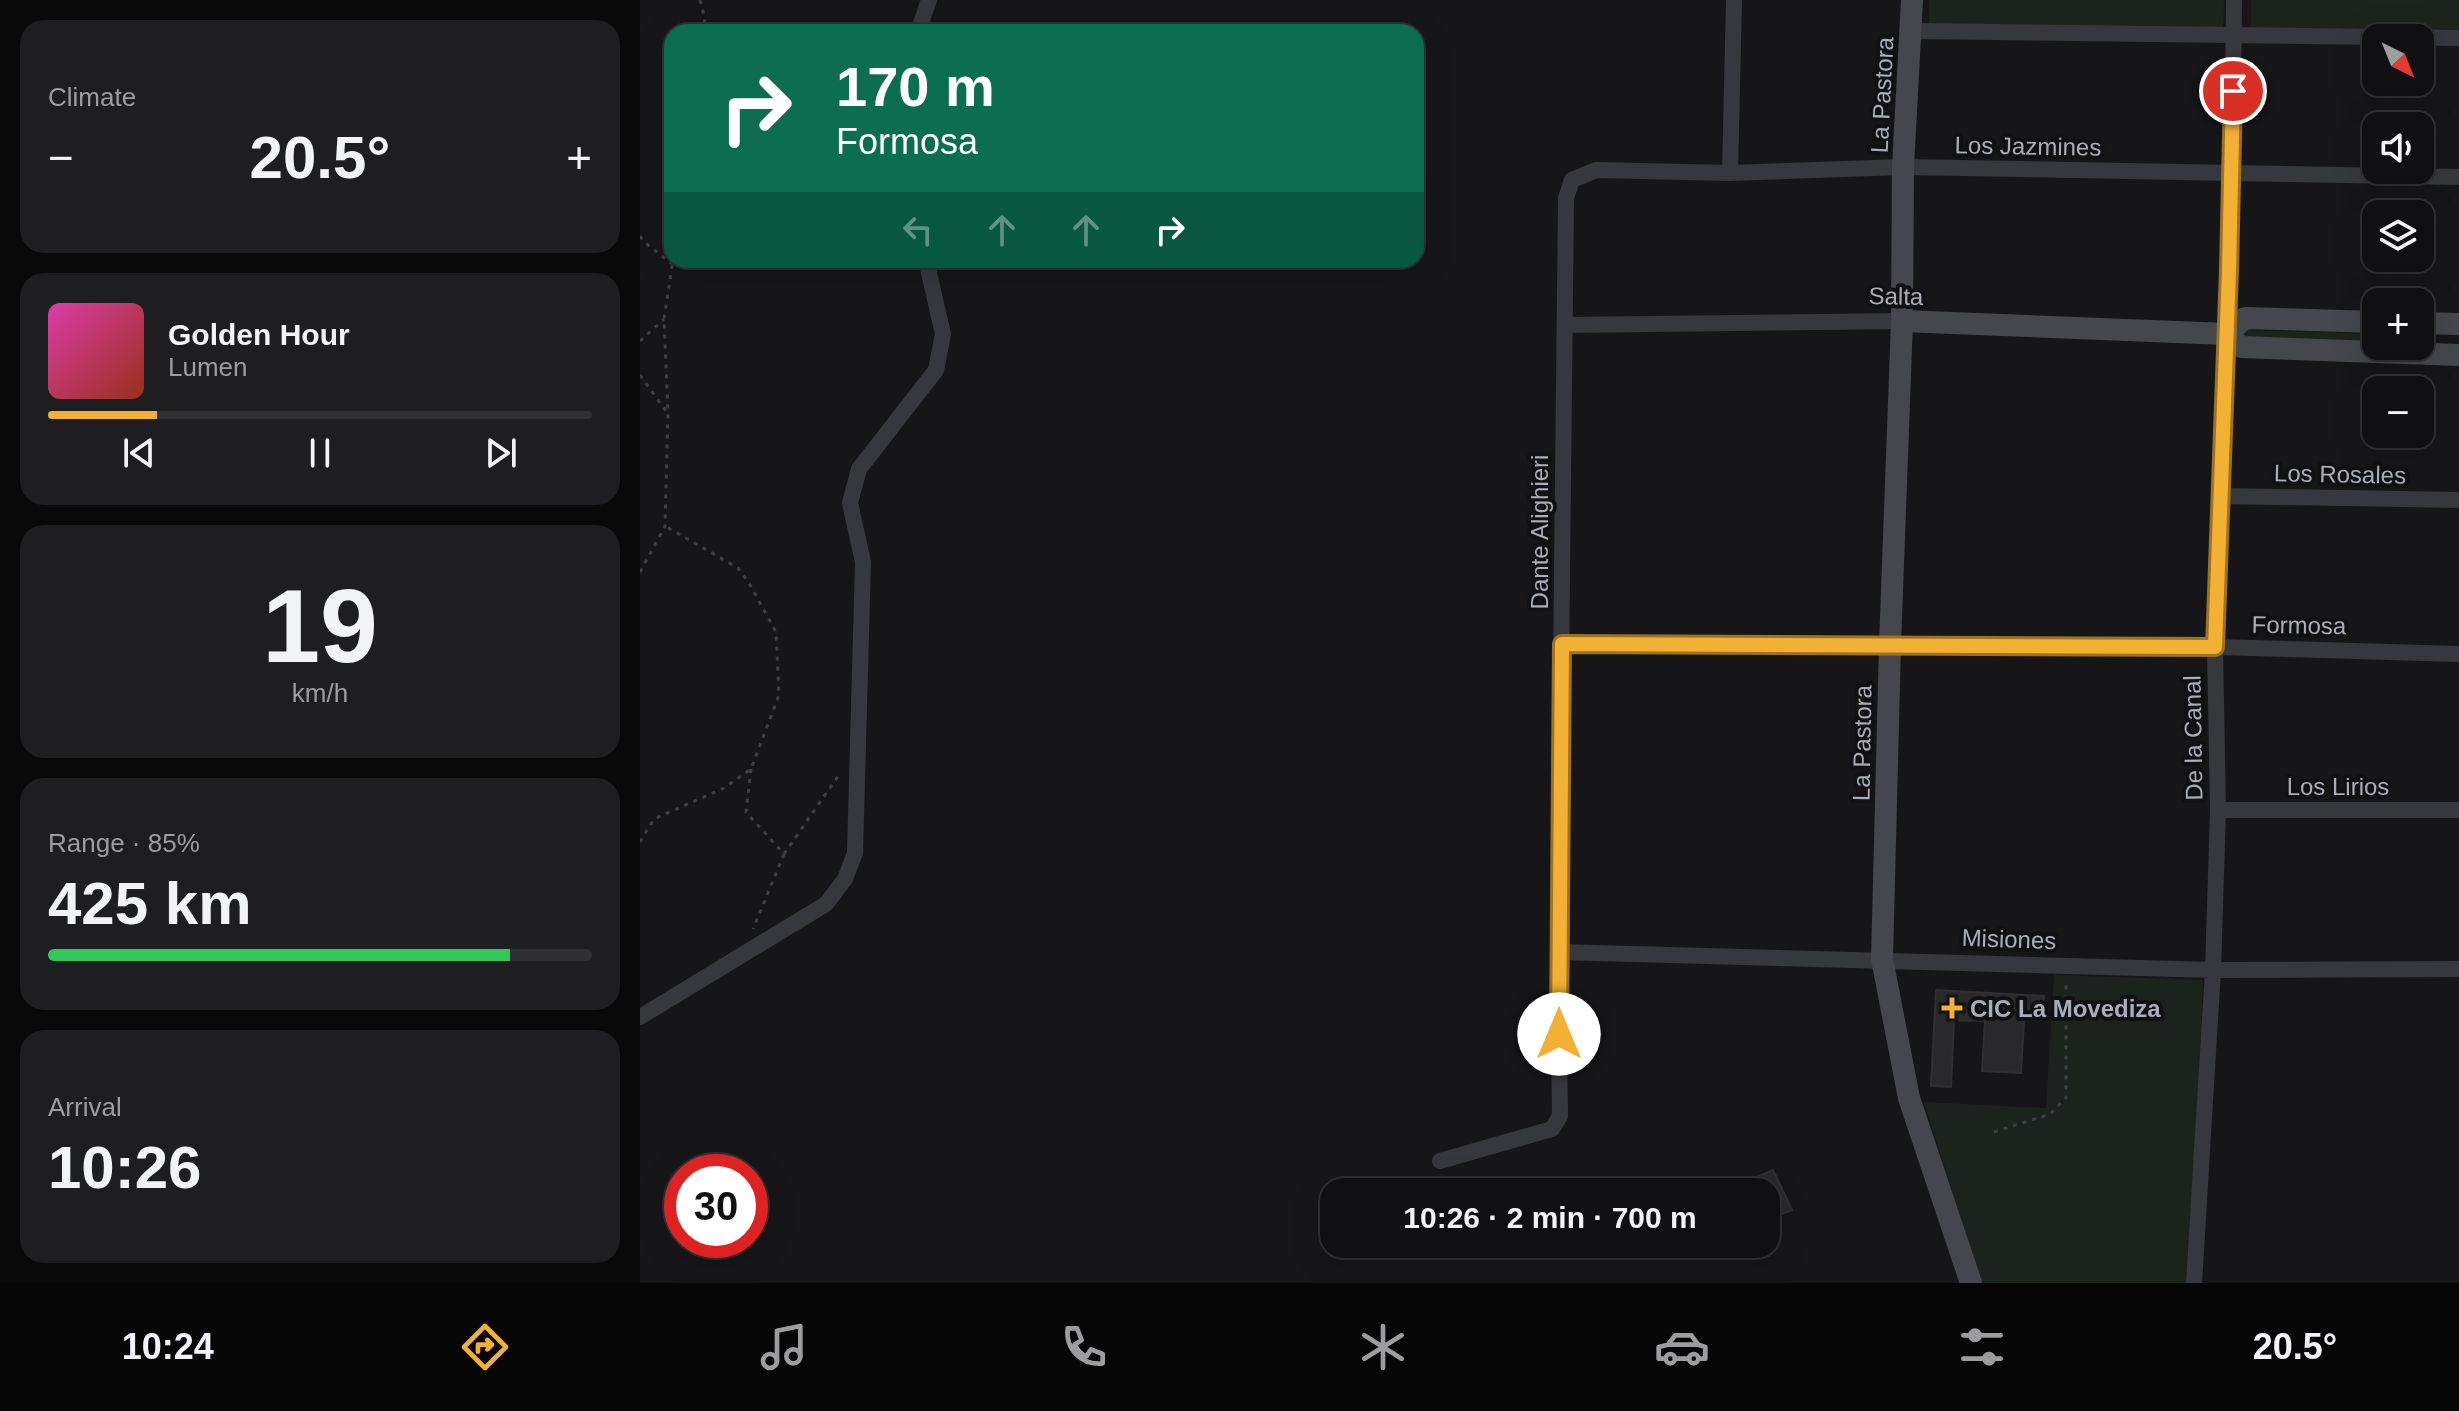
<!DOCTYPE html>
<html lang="en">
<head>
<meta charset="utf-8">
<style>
  :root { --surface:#101012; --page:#1e1e20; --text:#f1f3f6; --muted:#9c9d9f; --line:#303032; --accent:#f2b134 }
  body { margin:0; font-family:Helvetica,sans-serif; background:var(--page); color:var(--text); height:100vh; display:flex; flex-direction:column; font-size:30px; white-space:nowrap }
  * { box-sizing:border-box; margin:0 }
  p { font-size:26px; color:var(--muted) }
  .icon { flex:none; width:44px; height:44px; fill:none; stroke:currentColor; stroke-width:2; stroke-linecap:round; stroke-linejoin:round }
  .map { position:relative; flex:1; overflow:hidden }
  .panel { display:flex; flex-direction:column; gap:20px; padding:20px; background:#09090a; width:640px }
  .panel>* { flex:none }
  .top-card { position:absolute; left:24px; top:24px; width:760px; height:244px; border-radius:24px; box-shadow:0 8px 32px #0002,0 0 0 2px var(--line); background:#0b6e4f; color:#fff; overflow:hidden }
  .needle { width:52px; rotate:137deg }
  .controls { position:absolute; left:1722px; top:24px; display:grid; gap:16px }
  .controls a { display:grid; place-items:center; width:72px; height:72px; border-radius:16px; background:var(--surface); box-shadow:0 8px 32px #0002,0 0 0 2px var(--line); font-size:40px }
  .speed { position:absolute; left:24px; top:1154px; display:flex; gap:16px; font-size:40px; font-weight:700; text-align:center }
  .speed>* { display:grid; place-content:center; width:104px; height:104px; border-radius:50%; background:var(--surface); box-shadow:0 8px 32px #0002,0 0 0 2px var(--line); line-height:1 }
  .speed .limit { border:12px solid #d22; background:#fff; color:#111 }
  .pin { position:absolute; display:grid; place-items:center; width:68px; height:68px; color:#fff; margin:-34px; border:4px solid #fff; border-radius:50%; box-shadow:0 2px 8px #0007 }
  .me { position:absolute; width:88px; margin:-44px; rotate:0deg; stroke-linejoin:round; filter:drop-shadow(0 0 6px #0008) }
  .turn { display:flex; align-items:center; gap:28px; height:168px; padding:0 40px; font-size:36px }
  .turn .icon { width:104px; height:104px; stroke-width:2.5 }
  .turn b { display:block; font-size:56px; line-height:68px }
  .lanes { display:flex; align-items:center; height:76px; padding:0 40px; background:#0003; justify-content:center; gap:40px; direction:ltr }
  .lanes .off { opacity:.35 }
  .big { font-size:60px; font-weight:700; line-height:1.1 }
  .panel .widget { flex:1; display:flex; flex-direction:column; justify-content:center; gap:12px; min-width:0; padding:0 28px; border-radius:24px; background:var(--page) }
  .panel .dial { align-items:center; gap:0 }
  .dial b { font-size:104px; line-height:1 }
  .song { display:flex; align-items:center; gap:24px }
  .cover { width:96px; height:96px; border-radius:12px; background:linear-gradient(135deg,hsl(320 70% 55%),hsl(10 70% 35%)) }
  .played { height:8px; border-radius:4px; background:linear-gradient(90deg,var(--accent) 20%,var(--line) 20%) }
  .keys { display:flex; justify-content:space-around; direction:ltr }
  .heat { display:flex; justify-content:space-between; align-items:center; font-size:44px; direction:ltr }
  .charge { height:12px; border-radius:6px; background:linear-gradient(90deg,#34c759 85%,var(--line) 0) }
  .trip { position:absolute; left:680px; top:1178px; width:460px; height:80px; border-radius:24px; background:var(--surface); box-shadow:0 8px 32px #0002,0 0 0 2px var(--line); font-weight:700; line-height:80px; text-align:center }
  .tabs { display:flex; height:128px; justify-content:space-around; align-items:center; background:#060607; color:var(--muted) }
  .tabs .icon { width:56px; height:56px }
  .tabs .on { color:var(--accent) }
  .tabs b { font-size:36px; color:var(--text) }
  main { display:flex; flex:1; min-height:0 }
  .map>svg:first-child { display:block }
</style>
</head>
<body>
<main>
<section class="panel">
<div class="widget"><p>Climate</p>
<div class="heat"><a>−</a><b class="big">20.5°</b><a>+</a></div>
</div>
<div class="widget">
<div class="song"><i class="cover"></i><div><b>Golden Hour</b><p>Lumen</p></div></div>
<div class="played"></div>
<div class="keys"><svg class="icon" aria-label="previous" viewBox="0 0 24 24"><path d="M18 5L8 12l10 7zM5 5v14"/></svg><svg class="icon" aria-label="pause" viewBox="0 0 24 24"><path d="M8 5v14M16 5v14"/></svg><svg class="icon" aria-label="next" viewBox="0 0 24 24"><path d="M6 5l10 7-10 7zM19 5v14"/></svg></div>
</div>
<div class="widget dial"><b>19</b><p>km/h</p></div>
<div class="widget"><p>Range · 85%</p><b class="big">425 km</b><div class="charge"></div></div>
<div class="widget"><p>Arrival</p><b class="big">10:26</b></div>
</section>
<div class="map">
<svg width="1819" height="1283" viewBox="0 0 1819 1283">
  <rect width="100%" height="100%" fill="#161618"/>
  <path fill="#1c231d" d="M1289,0H1584L1583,30L1289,25Z
    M1611,0H1819V32L1611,29Z
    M1601,330L1736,334V345L1601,341Z
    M1414,975L1563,980L1552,1283H1341L1284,1102L1406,1108Z"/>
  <path fill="#29292c" stroke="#303034" stroke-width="2" d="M1296,990L1404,996L1402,1020H1384L1381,1073L1342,1071L1345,1021L1314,1020L1311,1087L1291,1086Z
    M1133,1170L1152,1210L1126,1221V1192H1112L1107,1181Z"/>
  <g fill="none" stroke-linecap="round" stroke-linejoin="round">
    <path stroke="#3d3f44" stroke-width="3" stroke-dasharray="4 6" stroke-linecap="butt" d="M60,0L65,19L62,32
      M0,236L3,241L32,264
      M0,341L24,319
      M0,375L26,411
      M0,572L25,526L28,413L24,319L33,260
      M111,769L106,812L144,854L113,929
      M0,842L14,819L84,788L111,769L139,695L136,632L109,583L98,568L25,526
      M144,854L201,772
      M1354,1132L1410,1114L1426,1098V981"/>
    <path stroke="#37383d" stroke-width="16" d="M1272,31L1819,38
      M278,32L289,0
      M1090,173L1094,0
      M925,325L1262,321
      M1579,496L1819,500
      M922,644L1575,647L1819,654
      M1578,810H1819
      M918,952L1573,970L1819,969
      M0,1017L186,904L205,879L215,853L223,562L210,503L219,469L296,370L303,334L286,260
      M800,1161L912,1129L920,1116L918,952L926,198L932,180L956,170L1090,173L1263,167L1819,177
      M1554,1283L1573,970L1578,810L1575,647L1592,174L1594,0"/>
    <path stroke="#45474d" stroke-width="22" d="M1272,0L1263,167L1262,321L1250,645L1242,959L1269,1098L1331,1283
      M1262,321L1587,334L1601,347L1819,355
      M1780,323L1819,324
      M1587,334L1605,318L1736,322"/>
  </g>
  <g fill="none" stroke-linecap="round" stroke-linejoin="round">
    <g stroke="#9d7322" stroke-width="20">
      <path id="route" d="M919,1034L922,644L1575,647L1589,270L1593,91"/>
    </g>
    <use href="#route" stroke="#f2b134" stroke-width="14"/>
  </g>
  <path fill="#f2b134" stroke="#111113" stroke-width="3" d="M1308 996h8v8h8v8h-8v8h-8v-8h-8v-8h8z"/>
  <g text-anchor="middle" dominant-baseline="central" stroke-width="8" stroke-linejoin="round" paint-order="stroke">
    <g font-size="24" fill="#a8adb8" stroke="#111113">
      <text transform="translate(1242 95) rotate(-87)">La Pastora</text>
      <text transform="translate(1388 146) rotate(1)">Los Jazmines</text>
      <text transform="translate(1256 296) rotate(1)">Salta</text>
      <text transform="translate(1700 474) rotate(1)">Los Rosales</text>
      <text transform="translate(899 532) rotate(-90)">Dante Alighieri</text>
      <text transform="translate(1659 625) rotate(1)">Formosa</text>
      <text transform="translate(1553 738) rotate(-91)">De la Canal</text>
      <text transform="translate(1222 743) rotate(-89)">La Pastora</text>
      <text x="1698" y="786">Los Lirios</text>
      <text transform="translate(1369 939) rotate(2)">Misiones</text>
    </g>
    <g font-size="24" font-weight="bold" fill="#a8adb8" stroke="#111113" text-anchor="start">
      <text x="1330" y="1008">CIC La Movediza</text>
    </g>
  </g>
</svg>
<div class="controls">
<a><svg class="needle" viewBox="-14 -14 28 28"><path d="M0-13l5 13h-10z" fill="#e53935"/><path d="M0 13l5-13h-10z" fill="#9c9d9f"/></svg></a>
<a><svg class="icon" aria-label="sound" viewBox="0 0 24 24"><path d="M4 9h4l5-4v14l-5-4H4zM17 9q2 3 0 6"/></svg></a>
<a><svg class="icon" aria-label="layers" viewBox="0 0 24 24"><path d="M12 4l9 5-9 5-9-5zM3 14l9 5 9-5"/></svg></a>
<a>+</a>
<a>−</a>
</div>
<div class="speed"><div class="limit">30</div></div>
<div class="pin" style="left:1593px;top:91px;background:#d93025"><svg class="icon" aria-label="arrive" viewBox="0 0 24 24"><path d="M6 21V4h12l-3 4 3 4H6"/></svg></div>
<svg class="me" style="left:919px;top:1034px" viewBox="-20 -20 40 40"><circle r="19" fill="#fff"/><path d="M0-13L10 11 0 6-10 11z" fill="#f2b134"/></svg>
<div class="trip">10:26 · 2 min · 700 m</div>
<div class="top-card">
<div class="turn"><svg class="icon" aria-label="right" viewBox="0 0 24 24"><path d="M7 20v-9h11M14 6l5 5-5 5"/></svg><div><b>170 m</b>Formosa</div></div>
<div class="lanes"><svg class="icon off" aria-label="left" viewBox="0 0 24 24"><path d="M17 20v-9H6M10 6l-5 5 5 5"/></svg><svg class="icon off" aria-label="ahead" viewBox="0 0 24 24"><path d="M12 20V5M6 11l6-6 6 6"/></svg><svg class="icon off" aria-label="ahead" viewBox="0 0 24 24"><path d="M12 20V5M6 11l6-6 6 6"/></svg><svg class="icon" aria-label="right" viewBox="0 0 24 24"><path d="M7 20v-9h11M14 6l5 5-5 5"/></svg></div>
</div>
</div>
</main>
<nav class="tabs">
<b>10:24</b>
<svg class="icon on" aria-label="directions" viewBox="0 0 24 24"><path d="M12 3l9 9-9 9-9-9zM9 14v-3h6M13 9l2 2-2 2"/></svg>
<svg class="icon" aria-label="music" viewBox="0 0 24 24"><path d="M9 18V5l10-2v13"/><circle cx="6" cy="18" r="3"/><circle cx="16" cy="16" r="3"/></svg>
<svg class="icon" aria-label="phone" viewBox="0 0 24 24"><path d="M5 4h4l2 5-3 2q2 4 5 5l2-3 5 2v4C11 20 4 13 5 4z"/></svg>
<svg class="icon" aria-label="climate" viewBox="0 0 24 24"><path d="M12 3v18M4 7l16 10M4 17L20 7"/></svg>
<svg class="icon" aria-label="car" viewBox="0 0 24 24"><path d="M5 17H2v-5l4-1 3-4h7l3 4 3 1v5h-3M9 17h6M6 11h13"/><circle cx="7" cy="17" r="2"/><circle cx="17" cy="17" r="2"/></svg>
<svg class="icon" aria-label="filters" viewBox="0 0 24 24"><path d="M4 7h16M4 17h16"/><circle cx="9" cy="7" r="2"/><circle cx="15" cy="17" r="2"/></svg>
<b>20.5°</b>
</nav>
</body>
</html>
